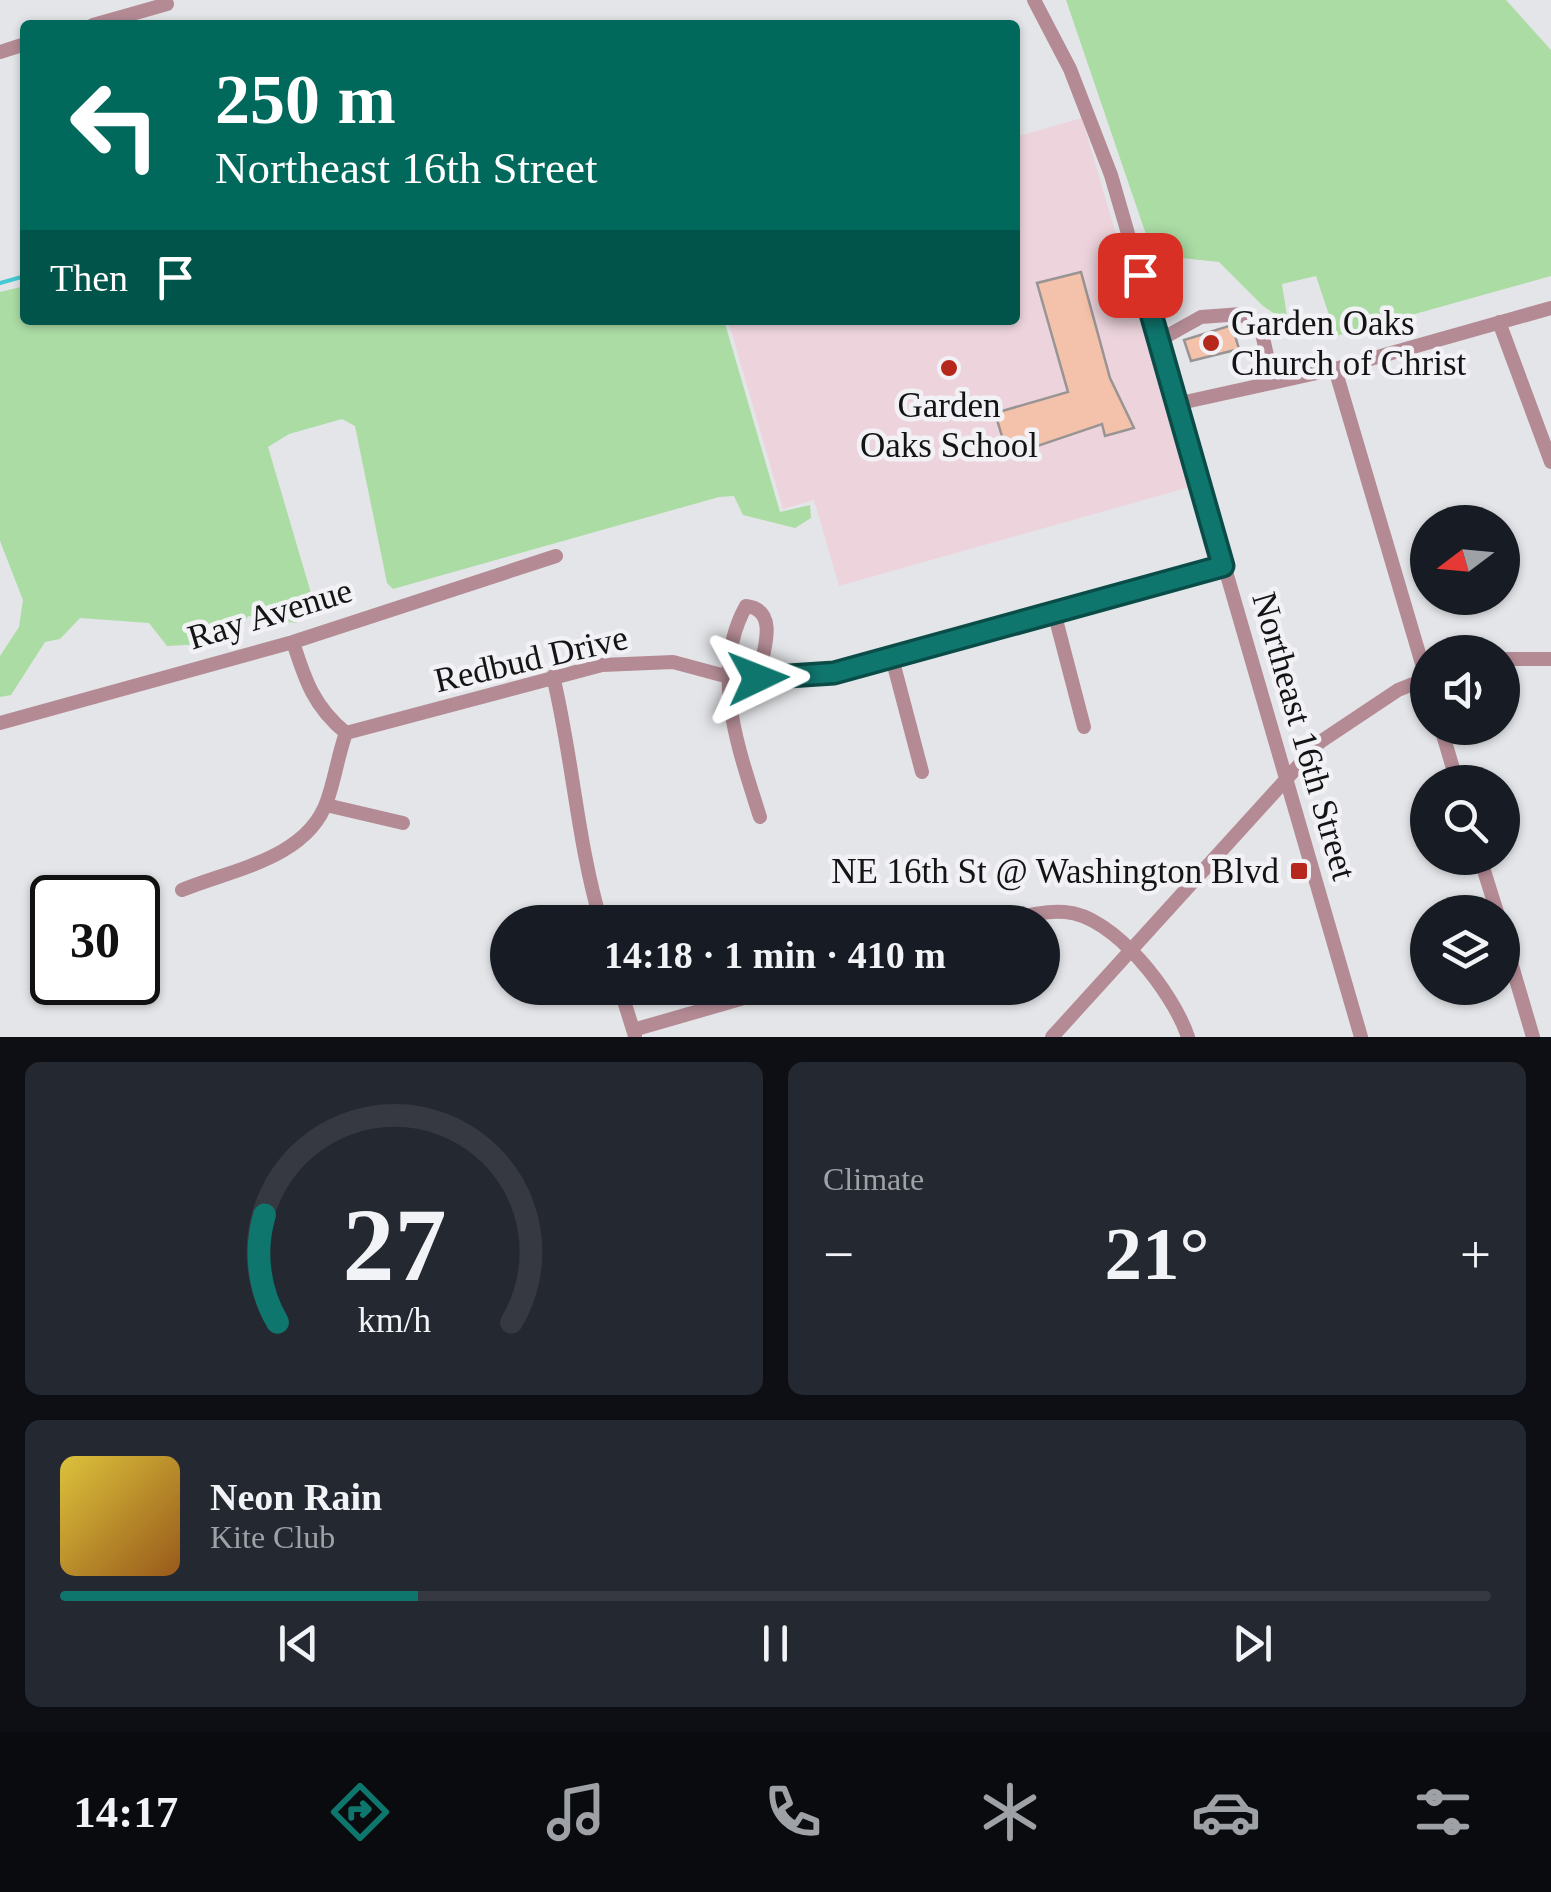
<!DOCTYPE html>
<html lang="en">
<head>
<meta charset="utf-8">
<style>
  :root { --surface:#171b24; --page:#242831; --text:#f1f3f6; --muted:#9ea1a6; --line:#363941; --accent:#0f766e }
  body { margin:0; font-family:"Times New Roman",serif; background:var(--page); color:var(--text); height:100vh; display:flex; flex-direction:column; font-size:38px; white-space:nowrap }
  * { box-sizing:border-box; margin:0 }
  p { font-size:32px; color:var(--muted) }
  .icon { flex:none; width:55px; height:55px; fill:none; stroke:currentColor; stroke-width:2; stroke-linecap:round; stroke-linejoin:round }
  .map { position:relative; height:1037px; overflow:hidden }
  .side { display:flex; flex-direction:column; gap:25px; padding:25px; background:#0d0f14; flex:1 }
  .side>* { flex:none }
  .banner { position:absolute; left:20px; top:20px; width:1000px; height:305px; border-radius:10px; box-shadow:0 2px 8px #0004; background:#00695c; color:#fff; overflow:hidden }
  .needle { width:65px; rotate:254deg }
  .buttons { position:absolute; left:1410px; top:505px; display:grid; gap:20px }
  .buttons a { display:grid; place-items:center; width:110px; height:110px; border-radius:50%; background:var(--surface); box-shadow:0 2px 8px #0004; font-size:50px }
  .speed { position:absolute; left:30px; top:875px; display:flex; gap:20px; font-size:50px; font-weight:700; text-align:center }
  .speed>* { display:grid; place-content:center; width:130px; height:130px; border-radius:50%; background:var(--surface); box-shadow:0 2px 8px #0004; line-height:1 }
  .speed .limit { border:5px solid #111; border-radius:15px; background:#fff; color:#111 }
  .pin { position:absolute; display:grid; place-items:center; width:85px; height:85px; color:#fff; margin:-42px; border-radius:20px; box-shadow:0 5px 15px #0006 }
  .me { position:absolute; width:110px; margin:-55px; rotate:88deg; stroke-linejoin:round; filter:drop-shadow(0 0 8px #0008) }
  .turn { display:flex; align-items:center; gap:35px; height:210px; padding:0 30px; font-size:45px }
  .turn .icon { width:130px; height:130px; stroke-width:2.5 }
  .turn b { display:block; font-size:70px; line-height:85px }
  .then { display:flex; align-items:center; height:95px; padding:0 30px; background:#0003; gap:20px; font-size:38px }
  .big { font-size:75px; font-weight:700; line-height:1.1 }
  .side .widget { flex:1; display:flex; flex-direction:column; justify-content:center; gap:15px; min-width:0; padding:0 35px; border-radius:15px; background:var(--page) }
  .side .dial { align-items:center; gap:0 }
  .dial svg { height:260px; overflow:visible; fill:none; stroke:var(--line); stroke-width:7; stroke-linecap:round; text-anchor:middle }
  .dial text { fill:var(--text); stroke:none }
  .song { display:flex; align-items:center; gap:30px }
  .cover { width:120px; height:120px; border-radius:15px; background:linear-gradient(135deg,hsl(50 70% 55%),hsl(30 70% 35%)) }
  .played { height:10px; border-radius:5px; background:linear-gradient(90deg,var(--accent) 25%,var(--line) 25%) }
  .keys { display:flex; justify-content:space-around; direction:ltr }
  .heat { display:flex; justify-content:space-between; align-items:center; font-size:55px; direction:ltr }
  .side .tiles { flex:1; display:grid; gap:25px; grid-template-columns:1fr 1fr }
  .widget:last-child { grid-column:span 2 }
  .trip { position:absolute; left:490px; top:905px; width:570px; height:100px; border-radius:50px; background:var(--surface); box-shadow:0 2px 8px #0004; font-weight:700; line-height:100px; text-align:center }
  .dock { display:flex; height:160px; justify-content:space-around; align-items:center; background:#090b0e; color:var(--muted) }
  .dock .icon { width:70px; height:70px }
  .dock .current { color:var(--accent) }
  .dock b { font-size:45px; color:var(--text) }
  .map>svg:first-child { display:block }
</style>
</head>
<body>
<div class="map">
<svg width="1551" height="1037" viewBox="0 0 1551 1037">
  <rect width="100%" height="100%" fill="#e4e5e8"/>
  <path fill="#edd4dc" d="M1082,118L1190,487L839,586L814,500L783,509L728,320H1015V137Z"/>
  <path fill="#abdca4" d="M1066,0H1506L1551,50V276L1336,336L1316,276L1282,284L1288,323L1263,306L1219,262L1153,255Z
    M25,286V320H724L780,512L810,505L811,518L795,528L743,515L734,496L719,497L393,589L387,583L355,426L342,419L289,434L268,447L313,600L308,617L296,623L248,616L239,634L204,644L167,646L149,623L80,618L60,639L45,642L11,695L0,697V656L19,627L23,600L0,541V292Z"/>
  <g fill="none" stroke-linecap="round" stroke-linejoin="round">
    <path stroke="#45c8d3" stroke-width="4" d="M0,283L25,276"/>
  </g>
  <path fill="#f4c1aa" stroke="#989493" stroke-width="2.5" d="M1081,272L1110,378L1134,428L1105,436L1102,424L1008,456L995,413L1068,392L1037,283Z
    M1232,325L1239,349L1191,361L1184,340Z"/>
  <g fill="none" stroke-linecap="round" stroke-linejoin="round">
    <path stroke="#b48b95" stroke-width="14" d="M1034,0L1070,69L1111,175L1361,1037
      M93,25L167,4
      M0,52L25,44
      M1499,322L1551,462
      M1158,341L1201,317L1241,314L1261,329L1273,382
      M1335,369L1428,684
      M1176,404L1335,369L1551,308
      M1054,612L1084,727
      M293,642C305,680 314,707 346,733
      M892,658L922,772
      M1502,659H1551
      M553,676C573,759 577,841 601,922
      M758,678C762,655 781,610 746,606C709,672 739,750 760,817
      M0,723L293,642L556,556
      M1441,728L1457,782
      M346,733L602,665L673,662L729,677L758,678L834,673L1223,566
      M326,805L403,823
      M1480,858L1497,912
      M182,890C230,870 307,859 327,801C335,779 338,755 346,733
      M1003,922C1022,917 1044,910 1065,912C1114,915 1174,994 1188,1037
      M1502,932L1533,1037
      M620,988L635,1036
      M633,1030L779,988
      M1052,1037L1320,742L1398,690L1428,678"/>
  </g>
  <g fill="none" stroke-linecap="round" stroke-linejoin="round">
    <g stroke="#0a4d48" stroke-width="25">
      <path id="route" d="M758,678L834,673L1223,566L1140,275"/>
    </g>
    <use href="#route" stroke="#0f766e" stroke-width="18"/>
  </g>
  <g fill="#b6281c" stroke="#f2f2f6" stroke-width="4">
    <circle cx="1211" cy="343" r="10"/>
    <circle cx="949" cy="368" r="10"/>
    <rect x="1289" y="861" width="20" height="20" rx="5"/>
  </g>
  <g text-anchor="middle" dominant-baseline="central" stroke-width="9" stroke-linejoin="round" paint-order="stroke">
    <g font-size="35" fill="#141415" stroke="#f2f2f6" text-anchor="start">
      <text x="1231" y="323">Garden Oaks<tspan x="1231" dy="40">Church of Christ</tspan></text>
      <text x="949" y="405" text-anchor="middle">Garden<tspan x="949" dy="40">Oaks School</tspan></text>
      <text x="1279" y="871" text-anchor="end">NE 16th St @ Washington Blvd</text>
    </g>
    <g font-size="35" fill="#141415" stroke="#f2f2f6">
      <text transform="translate(270 614) rotate(-17)">Ray Avenue</text>
      <text transform="translate(531 659) rotate(-13)">Redbud Drive</text>
      <text transform="translate(1304 736) rotate(74)">Northeast 16th Street</text>
    </g>
  </g>
</svg>
<div class="buttons">
<a><svg class="needle" viewBox="-14 -14 28 28"><path d="M0-13l5 13h-10z" fill="#e53935"/><path d="M0 13l5-13h-10z" fill="#9ea1a6"/></svg></a>
<a><svg class="icon" aria-label="sound" viewBox="0 0 24 24"><path d="M4 9h4l5-4v14l-5-4H4zM17 9q2 3 0 6"/></svg></a>
<a><svg class="icon" aria-label="search" viewBox="0 0 24 24"><circle cx="10" cy="10" r="6"/><path d="M15 15l6 6"/></svg></a>
<a><svg class="icon" aria-label="layers" viewBox="0 0 24 24"><path d="M12 4l9 5-9 5-9-5zM3 14l9 5 9-5"/></svg></a>
</div>
<div class="speed"><div class="limit">30</div></div>
<div class="pin" style="left:1140px;top:275px;background:#d93025"><svg class="icon" aria-label="arrive" viewBox="0 0 24 24"><path d="M6 21V4h12l-3 4 3 4H6"/></svg></div>
<svg class="me" style="left:758px;top:678px" viewBox="-20 -20 40 40"><path d="M0-17L14 15 0 8-14 15z" fill="#0f766e" stroke="#fff" stroke-width="4"/></svg>
<div class="trip">14:18 · 1 min · 410 m</div>
<div class="banner">
<div class="turn"><svg class="icon" aria-label="left" viewBox="0 0 24 24"><path d="M17 20v-9H6M10 6l-5 5 5 5"/></svg><div><b>250 m</b>Northeast 16th Street</div></div>
<div class="then">Then<svg class="icon" aria-label="arrive" viewBox="0 0 24 24"><path d="M6 21V4h12l-3 4 3 4H6"/></svg></div>
</div>
</div>
<section class="side">
<div class="tiles">
<div class="widget dial"><svg viewBox="0 0 100 80">
<path d="M14 69A42 42 0 1 1 86 69"/>
<path d="M14 69A42 42 0 0 1 10 36" stroke="#0f766e"/>
<text x="50" y="56" font-size="32" font-weight="700">27</text>
<text x="50" y="72" font-size="11">km/h</text>
</svg></div>
<div class="widget"><p>Climate</p>
<div class="heat"><a>−</a><b class="big">21°</b><a>+</a></div>
</div>
<div class="widget">
<div class="song"><i class="cover"></i><div><b>Neon Rain</b><p>Kite Club</p></div></div>
<div class="played"></div>
<div class="keys"><svg class="icon" aria-label="previous" viewBox="0 0 24 24"><path d="M18 5L8 12l10 7zM5 5v14"/></svg><svg class="icon" aria-label="pause" viewBox="0 0 24 24"><path d="M8 5v14M16 5v14"/></svg><svg class="icon" aria-label="next" viewBox="0 0 24 24"><path d="M6 5l10 7-10 7zM19 5v14"/></svg></div>
</div>
</div>
</section>
<nav class="dock">
<b>14:17</b>
<svg class="icon current" aria-label="directions" viewBox="0 0 24 24"><path d="M12 3l9 9-9 9-9-9zM9 14v-3h6M13 9l2 2-2 2"/></svg>
<svg class="icon" aria-label="music" viewBox="0 0 24 24"><path d="M9 18V5l10-2v13"/><circle cx="6" cy="18" r="3"/><circle cx="16" cy="16" r="3"/></svg>
<svg class="icon" aria-label="phone" viewBox="0 0 24 24"><path d="M5 4h4l2 5-3 2q2 4 5 5l2-3 5 2v4C11 20 4 13 5 4z"/></svg>
<svg class="icon" aria-label="climate" viewBox="0 0 24 24"><path d="M12 3v18M4 7l16 10M4 17L20 7"/></svg>
<svg class="icon" aria-label="car" viewBox="0 0 24 24"><path d="M5 17H2v-5l4-1 3-4h7l3 4 3 1v5h-3M9 17h6M6 11h13"/><circle cx="7" cy="17" r="2"/><circle cx="17" cy="17" r="2"/></svg>
<svg class="icon" aria-label="filters" viewBox="0 0 24 24"><path d="M4 7h16M4 17h16"/><circle cx="9" cy="7" r="2"/><circle cx="15" cy="17" r="2"/></svg>
</nav>
</body>
</html>
